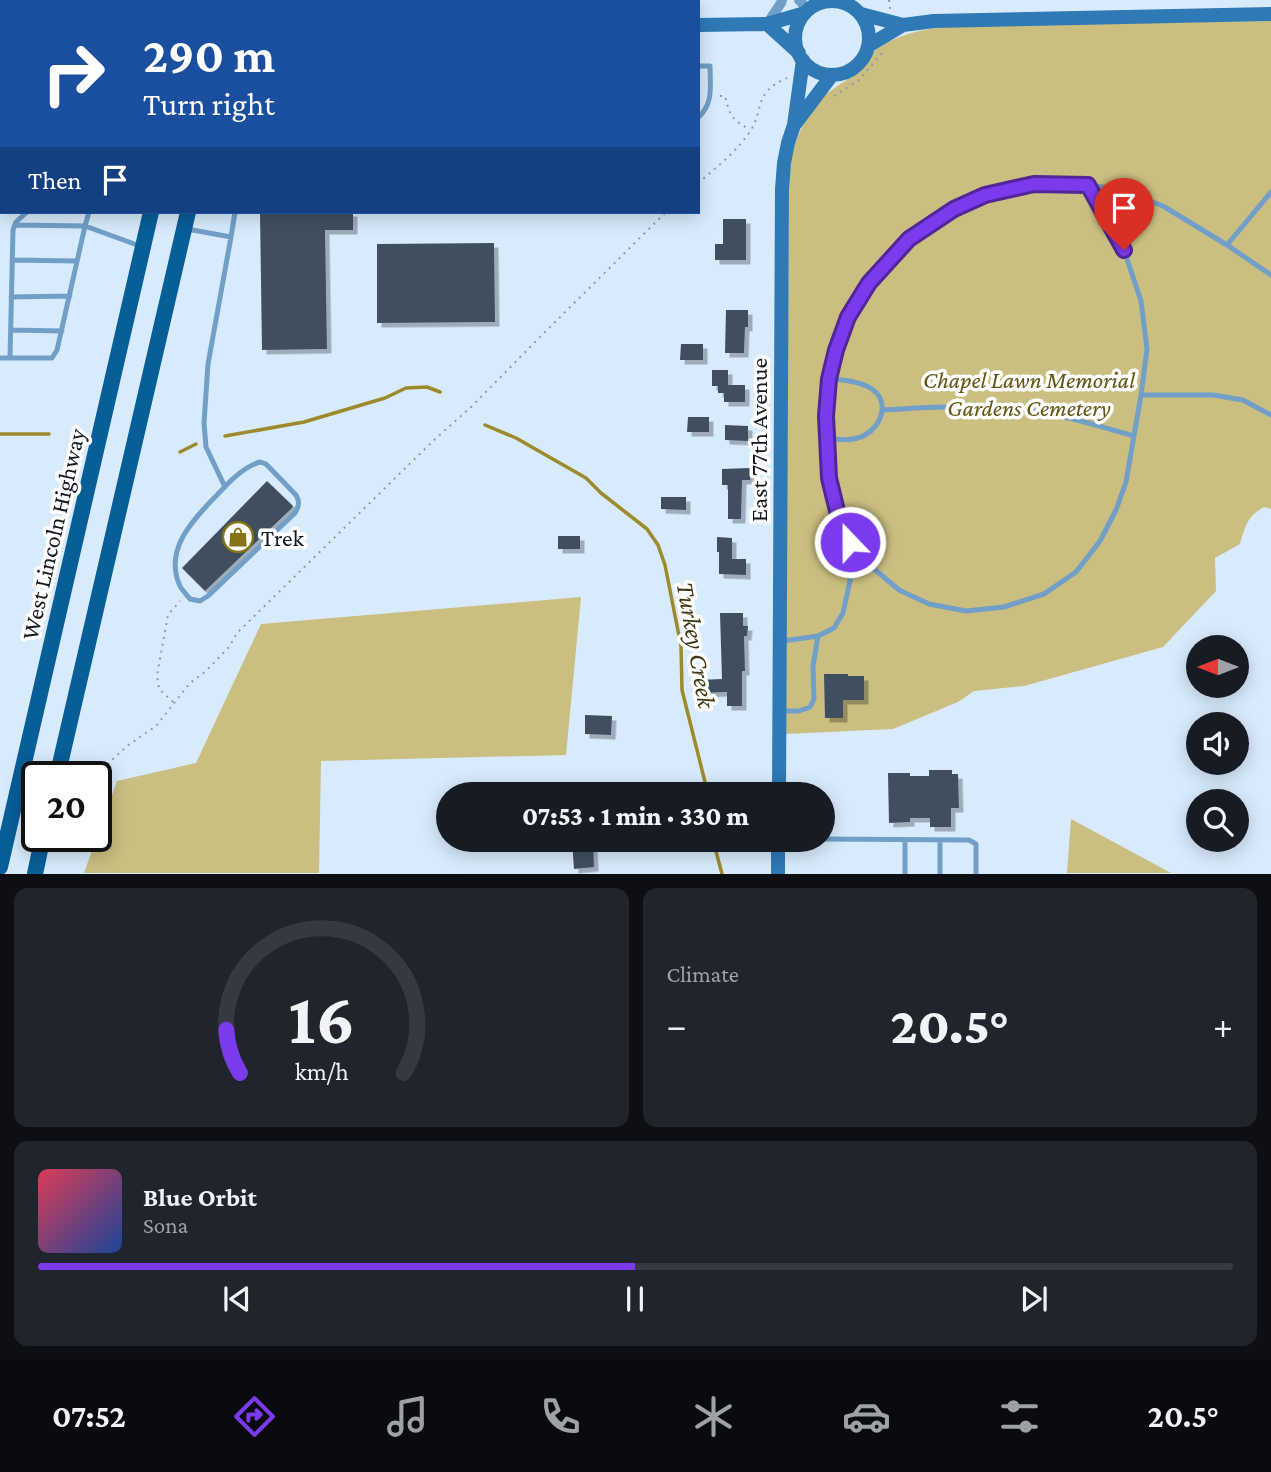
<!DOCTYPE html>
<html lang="en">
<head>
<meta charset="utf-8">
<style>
  :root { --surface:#171b24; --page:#20242c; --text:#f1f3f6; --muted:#9ea1a6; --line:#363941; --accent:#7c3aed }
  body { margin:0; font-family:"Crimson Pro",serif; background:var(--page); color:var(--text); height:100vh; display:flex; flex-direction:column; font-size:26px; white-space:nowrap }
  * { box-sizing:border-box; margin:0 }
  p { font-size:23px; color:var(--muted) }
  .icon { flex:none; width:38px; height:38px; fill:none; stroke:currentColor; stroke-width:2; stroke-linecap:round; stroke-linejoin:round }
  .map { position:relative; height:874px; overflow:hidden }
  .drawer { display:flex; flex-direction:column; gap:14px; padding:14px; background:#0d0f14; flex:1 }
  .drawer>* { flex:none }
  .hud { position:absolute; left:0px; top:0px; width:700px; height:214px; box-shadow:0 4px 18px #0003; background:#1a4fa0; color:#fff; overflow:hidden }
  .needle { width:46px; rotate:270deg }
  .buttons { position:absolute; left:1186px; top:635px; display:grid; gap:14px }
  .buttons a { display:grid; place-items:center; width:63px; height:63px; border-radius:50%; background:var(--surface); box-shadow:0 4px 18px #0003; font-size:35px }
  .speed { position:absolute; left:21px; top:761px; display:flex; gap:14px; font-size:35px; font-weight:700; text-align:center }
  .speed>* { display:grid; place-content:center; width:91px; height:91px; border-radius:50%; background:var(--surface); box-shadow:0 4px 18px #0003; line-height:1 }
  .speed .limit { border:4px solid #111; border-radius:10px; background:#fff; color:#111 }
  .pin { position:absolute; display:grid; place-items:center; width:60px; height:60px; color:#fff; margin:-72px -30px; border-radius:50% 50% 50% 0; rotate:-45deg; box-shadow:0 0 7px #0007 }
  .pin .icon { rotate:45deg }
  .me { position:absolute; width:77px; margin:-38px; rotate:338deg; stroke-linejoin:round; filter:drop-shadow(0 0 5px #0008) }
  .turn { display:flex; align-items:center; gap:24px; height:147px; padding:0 28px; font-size:32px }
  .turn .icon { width:91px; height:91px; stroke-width:2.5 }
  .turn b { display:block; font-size:49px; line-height:60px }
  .then { display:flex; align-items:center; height:66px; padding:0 28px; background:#0003; gap:14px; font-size:26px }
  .big { font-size:52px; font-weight:800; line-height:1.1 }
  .drawer .tile { flex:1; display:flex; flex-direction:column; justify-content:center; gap:10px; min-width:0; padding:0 24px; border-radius:14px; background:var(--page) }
  .drawer .dial { align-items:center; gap:0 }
  .dial svg { height:182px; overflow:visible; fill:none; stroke:var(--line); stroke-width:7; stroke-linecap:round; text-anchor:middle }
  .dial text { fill:var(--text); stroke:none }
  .song { display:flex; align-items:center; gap:21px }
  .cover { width:84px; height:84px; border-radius:10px; background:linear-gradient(135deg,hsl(350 70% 55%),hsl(220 70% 35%)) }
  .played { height:7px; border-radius:4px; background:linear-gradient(90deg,var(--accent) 50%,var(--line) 50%) }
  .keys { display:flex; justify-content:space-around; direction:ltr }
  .heat { display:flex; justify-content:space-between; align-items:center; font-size:38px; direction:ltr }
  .drawer .tiles { flex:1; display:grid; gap:14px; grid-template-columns:1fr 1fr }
  .tile:last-child { grid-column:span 2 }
  .trip { position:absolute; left:436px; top:782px; width:399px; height:70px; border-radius:35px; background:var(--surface); box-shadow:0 4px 18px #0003; font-weight:800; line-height:70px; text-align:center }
  .tabs { display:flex; height:112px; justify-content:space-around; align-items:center; background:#090b0e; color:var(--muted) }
  .tabs .icon { width:49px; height:49px }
  .tabs .on { color:var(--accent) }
  .tabs b { font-size:32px; color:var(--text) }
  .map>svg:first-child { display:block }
</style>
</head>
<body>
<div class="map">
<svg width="1271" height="874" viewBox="0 0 1271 874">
  <defs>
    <filter id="shadow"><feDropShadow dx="4.5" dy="4.5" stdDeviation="0" flood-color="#0004"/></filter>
  </defs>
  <rect width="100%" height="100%" fill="#d8ebfc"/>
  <path fill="#cabe81" d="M1271,21V509L1264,507C1247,516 1245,527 1240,544L1215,558L1216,591L1163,647L1024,686L974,691L958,702L893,729L785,734L789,178C791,150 802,115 824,96C834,87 846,82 855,73C861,67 866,59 872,53C893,35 921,30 947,26Z
    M581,597L566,755L321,761L319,873H84L117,781L196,763L261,624Z
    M1071,819L1171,873H1067Z"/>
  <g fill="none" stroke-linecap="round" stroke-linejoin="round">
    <path stroke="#9c8a2d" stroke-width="3.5" d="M485,425L516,438L586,478L601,493L647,529L658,545L665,565L681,646L682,690L708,794
      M0,434H49
      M225,436L304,422L385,398L406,388L427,387L440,392
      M180,452L196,444
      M713,840L722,874"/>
  </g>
  <path fill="#40505e" filter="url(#shadow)" d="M260,212H353V230H325L327,349L262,350Z
    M723,219H746V260H715V244H723Z
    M494,243L495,322L377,323V244Z
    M726,310H748V327H745L744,353H725Z
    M681,344H703V360H680Z
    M712,370H728V385H745V402H724V393H718V386H712Z
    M688,417H709V432H687Z
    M725,425L748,426V441L725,440Z
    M750,468V480H742L741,519H728V485H722V469Z
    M267,481L293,506L292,508L205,591L182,568Z
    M661,497H686V510L661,509Z
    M558,536H580V549H558Z
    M717,537L732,538V559H746V575L719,574V552H717Z
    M720,613H743V626H748L747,636H744L745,671H742V706H727V692L699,693V680L722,679Z
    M824,674H848V676H864V700H843V718H825Z
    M585,715L612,716L611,735L585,734Z
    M929,770H952V774H958L959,808H951V827H930V818H910V822L889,823L888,773H910V776H929Z
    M572,840H587V843H593L594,867L574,869Z"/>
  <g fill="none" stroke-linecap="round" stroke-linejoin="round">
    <path stroke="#8e9ca9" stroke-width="2" stroke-dasharray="2 5" stroke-linecap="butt" d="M889,0L890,9
      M720,96H725C730,117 732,119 750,130
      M834,96L859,80L883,52
      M698,183C716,168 735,153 749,133C765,110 752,93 787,78
      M173,702L159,689L157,675L168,615L180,601
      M102,769L127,746L156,726L190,683L205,672L229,647L237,633L433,441L471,407L544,333L666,212"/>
    <path stroke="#729fc8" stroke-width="5" d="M108,0L112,2
      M331,0V2
      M410,0V2
      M456,0V2
      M133,2L147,0
      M505,2V0
      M698,66H710C710,86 714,103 698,118
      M0,85L2,90
      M1088,185L1124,250L1141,301L1147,349L1141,395L1126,482L1116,510L1100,541L1076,572L1044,594L1004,607L966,611L929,604L899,590L860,557L850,542L838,515L829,478L826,416L829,379L836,350L848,317L869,283L909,239L954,209L985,195L1033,184L1088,185L1117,189L1163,206L1227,245L1271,275
      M89,212L85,226L140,246
      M187,229L231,237L235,212
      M1227,245L1271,192
      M12,260L77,261
      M11,297L70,296
      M11,330L62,331
      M0,358H52L57,350L85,226L15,225
      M10,358L13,230L16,222L27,212
      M1141,395H1213L1243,400L1271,415
      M883,410C937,407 992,403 1045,413C1075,418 1105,428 1134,436
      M827,438C838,440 855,441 865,435C882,425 890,402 872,389C860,381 843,380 829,379
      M260,462L266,464L296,495C300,502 299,506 295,513L208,596L200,601L190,599C187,595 182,590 180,586C163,549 194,519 217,495C228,483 243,467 260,462Z
      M225,487L206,447L204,423L208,364L231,237
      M783,641L818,636L834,628L843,613L851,576L860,557
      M781,711H799L810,707L814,699L813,666L818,636
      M822,839L969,840L976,844V874
      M940,840V874
      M905,841V874"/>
    <path stroke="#729fc8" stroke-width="10" d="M799,0L808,10
      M69,2L70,0
      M767,24L781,3L782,0"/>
    <path stroke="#2f79b5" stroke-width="14" d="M795 38a37 37 0 1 1 74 0a37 37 0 1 1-74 0Z
      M861,14L903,25
      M767,24L799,53
      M698,25L767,24L805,13
      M0,36H2
      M868,46L903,25L934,21L1271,14
      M795,124L832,75
      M779,794L782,189L784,163L788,143L794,125L803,60
      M778,874V840"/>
    <path stroke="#085e97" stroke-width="16" d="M199,2L200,0
      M236,2V0
      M57,777L188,212
      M0,867L151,212
      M35,874L43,836"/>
  </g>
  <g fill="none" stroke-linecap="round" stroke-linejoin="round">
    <g stroke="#51269a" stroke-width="18">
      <path id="route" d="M850,542L838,515L829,478L826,416L829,379L836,350L848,317L869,283L909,239L954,209L985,195L1034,184L1088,185L1124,250"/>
    </g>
    <use href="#route" stroke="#7c3aed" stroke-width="12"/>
  </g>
  <defs>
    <g id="shop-ring" transform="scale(1.575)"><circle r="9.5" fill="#fff" stroke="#847416" stroke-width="1.5"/><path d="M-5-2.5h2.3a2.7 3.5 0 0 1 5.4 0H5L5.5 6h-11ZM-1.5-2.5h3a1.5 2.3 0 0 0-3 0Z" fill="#847416"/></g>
  </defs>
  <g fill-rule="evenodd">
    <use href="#shop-ring" x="238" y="537"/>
  </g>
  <g text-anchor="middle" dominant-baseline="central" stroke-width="7" stroke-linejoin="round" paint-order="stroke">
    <g font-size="24" font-style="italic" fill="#61550f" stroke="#fff">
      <text x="1029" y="379">Chapel Lawn Memorial<tspan x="1029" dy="28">Gardens Cemetery</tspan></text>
    </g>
    <g font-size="24" fill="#12181e" stroke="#fff">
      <text transform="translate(758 440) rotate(-90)">East 77th Avenue</text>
      <text transform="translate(53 534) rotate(-77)">West Lincoln Highway</text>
    </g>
    <g font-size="24" fill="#12181e" stroke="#fff" text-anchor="start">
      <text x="261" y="537">Trek</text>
    </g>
    <g font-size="26" font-style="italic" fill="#3e370f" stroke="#fff">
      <text transform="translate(696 645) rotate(80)">Turkey Creek</text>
    </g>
  </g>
</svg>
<div class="buttons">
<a><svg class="needle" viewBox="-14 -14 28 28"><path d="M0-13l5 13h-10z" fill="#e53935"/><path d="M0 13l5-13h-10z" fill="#9ea1a6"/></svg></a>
<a><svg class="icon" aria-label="sound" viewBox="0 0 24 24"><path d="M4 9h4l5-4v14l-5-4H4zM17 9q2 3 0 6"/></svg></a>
<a><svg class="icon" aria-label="search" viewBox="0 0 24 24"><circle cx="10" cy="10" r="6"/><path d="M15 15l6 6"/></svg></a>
</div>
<div class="speed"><div class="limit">20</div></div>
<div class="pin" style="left:1124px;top:250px;background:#d93025"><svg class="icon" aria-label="arrive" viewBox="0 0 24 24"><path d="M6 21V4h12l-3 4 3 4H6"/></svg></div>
<svg class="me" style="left:850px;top:542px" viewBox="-20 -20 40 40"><circle r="17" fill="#7c3aed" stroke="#fff" stroke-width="3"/><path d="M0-11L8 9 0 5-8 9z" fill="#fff"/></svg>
<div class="trip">07:53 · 1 min · 330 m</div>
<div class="hud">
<div class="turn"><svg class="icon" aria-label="right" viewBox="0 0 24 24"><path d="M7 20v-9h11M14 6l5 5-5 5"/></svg><div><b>290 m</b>Turn right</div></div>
<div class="then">Then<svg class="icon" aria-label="arrive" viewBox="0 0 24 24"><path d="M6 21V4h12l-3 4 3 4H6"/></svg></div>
</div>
</div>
<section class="drawer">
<div class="tiles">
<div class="tile dial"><svg viewBox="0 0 100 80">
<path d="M14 69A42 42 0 1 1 86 69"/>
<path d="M14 69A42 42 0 0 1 8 50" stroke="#7c3aed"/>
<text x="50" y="56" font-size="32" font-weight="700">16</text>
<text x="50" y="72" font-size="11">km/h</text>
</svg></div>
<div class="tile"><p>Climate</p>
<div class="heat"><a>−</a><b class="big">20.5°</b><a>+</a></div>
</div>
<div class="tile">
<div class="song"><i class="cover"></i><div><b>Blue Orbit</b><p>Sona</p></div></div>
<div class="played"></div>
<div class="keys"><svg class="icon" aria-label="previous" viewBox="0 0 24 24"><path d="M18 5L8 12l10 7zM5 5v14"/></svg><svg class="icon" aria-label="pause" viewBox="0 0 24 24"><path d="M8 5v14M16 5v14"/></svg><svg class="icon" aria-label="next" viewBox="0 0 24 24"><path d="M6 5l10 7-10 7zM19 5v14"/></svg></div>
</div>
</div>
</section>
<nav class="tabs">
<b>07:52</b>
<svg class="icon on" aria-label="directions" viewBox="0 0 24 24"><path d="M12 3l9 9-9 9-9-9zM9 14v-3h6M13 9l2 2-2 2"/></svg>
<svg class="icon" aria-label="music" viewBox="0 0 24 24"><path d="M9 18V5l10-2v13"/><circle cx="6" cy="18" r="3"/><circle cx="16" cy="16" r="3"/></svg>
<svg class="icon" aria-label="phone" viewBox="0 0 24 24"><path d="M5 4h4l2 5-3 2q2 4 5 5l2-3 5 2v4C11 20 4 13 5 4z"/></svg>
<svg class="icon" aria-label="climate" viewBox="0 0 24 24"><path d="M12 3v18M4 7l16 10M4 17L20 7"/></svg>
<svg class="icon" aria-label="car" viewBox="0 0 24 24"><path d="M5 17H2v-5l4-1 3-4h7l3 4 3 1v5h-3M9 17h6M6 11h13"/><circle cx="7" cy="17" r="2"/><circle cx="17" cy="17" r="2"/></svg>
<svg class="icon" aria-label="filters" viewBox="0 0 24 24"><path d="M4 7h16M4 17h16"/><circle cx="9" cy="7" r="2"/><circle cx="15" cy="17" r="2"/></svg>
<b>20.5°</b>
</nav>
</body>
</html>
